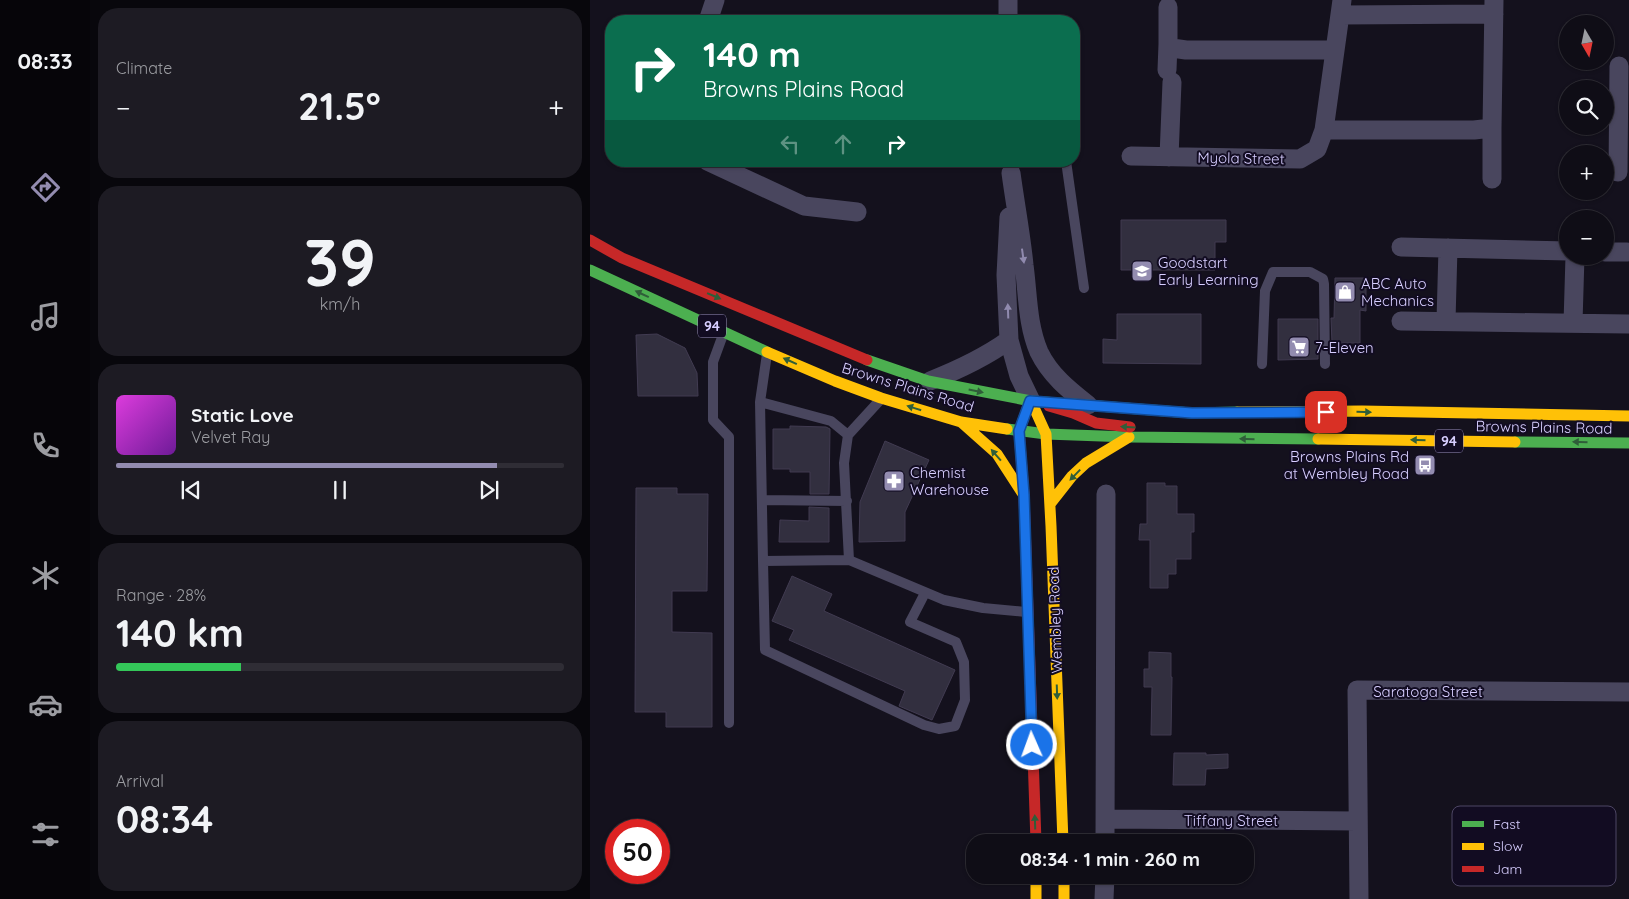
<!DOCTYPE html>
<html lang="en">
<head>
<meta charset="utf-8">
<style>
  :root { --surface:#0f0d16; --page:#1d1b23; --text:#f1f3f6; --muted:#9b9ca1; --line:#2f2d35; --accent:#938cb0 }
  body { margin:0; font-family:Quicksand,sans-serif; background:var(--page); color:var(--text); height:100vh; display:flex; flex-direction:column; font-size:19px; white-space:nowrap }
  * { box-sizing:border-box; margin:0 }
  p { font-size:16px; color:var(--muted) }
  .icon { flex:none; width:28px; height:28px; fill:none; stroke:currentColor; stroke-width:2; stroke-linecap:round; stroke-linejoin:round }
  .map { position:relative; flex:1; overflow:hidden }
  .drawer { display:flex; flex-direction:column; gap:8px; padding:8px; background:#08070c; width:500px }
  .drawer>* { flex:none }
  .top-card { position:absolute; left:15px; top:15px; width:475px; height:152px; border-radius:20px; box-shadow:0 1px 4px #0004,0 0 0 1px var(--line); background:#0b6e4f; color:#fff; overflow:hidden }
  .needle { width:32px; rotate:171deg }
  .buttons { position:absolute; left:969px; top:15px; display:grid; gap:10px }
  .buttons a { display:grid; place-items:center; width:55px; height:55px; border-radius:50%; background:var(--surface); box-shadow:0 1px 4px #0004,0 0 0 1px var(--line); font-size:25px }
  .speed { position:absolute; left:15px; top:819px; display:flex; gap:10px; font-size:25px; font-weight:700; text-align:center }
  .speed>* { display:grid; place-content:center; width:65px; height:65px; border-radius:50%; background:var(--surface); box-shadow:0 1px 4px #0004,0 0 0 1px var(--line); line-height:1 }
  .speed .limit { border:8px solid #d22; background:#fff; color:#111 }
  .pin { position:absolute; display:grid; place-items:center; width:42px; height:42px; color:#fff; margin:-21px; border-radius:10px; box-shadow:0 2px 8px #0006 }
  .me { position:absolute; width:55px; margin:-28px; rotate:358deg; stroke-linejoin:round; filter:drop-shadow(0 0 4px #0008) }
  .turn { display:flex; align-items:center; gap:18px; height:105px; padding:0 15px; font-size:22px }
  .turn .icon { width:65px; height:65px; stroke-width:2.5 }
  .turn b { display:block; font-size:35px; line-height:42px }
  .lanes { display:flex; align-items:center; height:48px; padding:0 15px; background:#0003; justify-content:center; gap:25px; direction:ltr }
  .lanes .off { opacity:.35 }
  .big { font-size:38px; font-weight:800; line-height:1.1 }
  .drawer .card { flex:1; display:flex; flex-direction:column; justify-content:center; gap:8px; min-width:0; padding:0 18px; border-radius:20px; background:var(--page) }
  .drawer .dial { align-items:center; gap:0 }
  .dial b { font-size:65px; line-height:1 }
  .song { display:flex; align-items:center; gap:15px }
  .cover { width:60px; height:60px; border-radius:8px; background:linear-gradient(135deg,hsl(300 70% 55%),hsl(280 70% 35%)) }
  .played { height:5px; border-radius:2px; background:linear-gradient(90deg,var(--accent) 85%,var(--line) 85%) }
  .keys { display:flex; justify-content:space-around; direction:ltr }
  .heat { display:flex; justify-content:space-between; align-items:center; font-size:28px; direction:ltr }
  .charge { height:8px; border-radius:4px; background:linear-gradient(90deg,#34c759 28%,var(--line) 0) }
  .trip { position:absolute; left:376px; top:834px; width:288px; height:50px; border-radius:20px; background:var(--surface); box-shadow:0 1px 4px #0004,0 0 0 1px var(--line); font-weight:800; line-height:50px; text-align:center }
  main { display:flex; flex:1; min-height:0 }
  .tab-bar { display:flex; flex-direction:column; width:90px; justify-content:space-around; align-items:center; background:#060509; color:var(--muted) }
  .tab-bar .icon { width:35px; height:35px }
  .tab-bar .on { color:var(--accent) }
  .tab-bar b { font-size:22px; color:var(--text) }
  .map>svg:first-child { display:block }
</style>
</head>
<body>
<main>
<nav class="tab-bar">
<b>08:33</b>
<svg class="icon on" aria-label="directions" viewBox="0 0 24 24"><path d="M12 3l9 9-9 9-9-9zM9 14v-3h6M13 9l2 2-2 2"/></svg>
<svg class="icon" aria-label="music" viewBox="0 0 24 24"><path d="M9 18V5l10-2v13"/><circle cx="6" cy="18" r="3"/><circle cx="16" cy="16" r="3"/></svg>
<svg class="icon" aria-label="phone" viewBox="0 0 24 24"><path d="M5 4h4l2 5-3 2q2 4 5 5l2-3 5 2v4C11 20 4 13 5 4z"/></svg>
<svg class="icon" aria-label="climate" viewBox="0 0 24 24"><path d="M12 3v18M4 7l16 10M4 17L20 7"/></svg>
<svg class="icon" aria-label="car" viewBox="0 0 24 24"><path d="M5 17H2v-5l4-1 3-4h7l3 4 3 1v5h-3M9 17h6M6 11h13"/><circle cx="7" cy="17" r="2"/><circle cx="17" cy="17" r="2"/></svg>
<svg class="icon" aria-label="filters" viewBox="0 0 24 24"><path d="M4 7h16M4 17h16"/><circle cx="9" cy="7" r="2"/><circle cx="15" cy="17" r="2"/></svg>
</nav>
<section class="drawer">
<div class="card"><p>Climate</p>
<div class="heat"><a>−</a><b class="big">21.5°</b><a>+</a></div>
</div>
<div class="card dial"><b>39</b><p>km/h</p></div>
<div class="card">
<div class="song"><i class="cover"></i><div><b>Static Love</b><p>Velvet Ray</p></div></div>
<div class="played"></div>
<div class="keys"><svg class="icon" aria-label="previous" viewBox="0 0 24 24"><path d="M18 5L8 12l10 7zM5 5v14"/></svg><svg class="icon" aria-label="pause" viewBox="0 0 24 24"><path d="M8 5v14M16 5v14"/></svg><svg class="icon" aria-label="next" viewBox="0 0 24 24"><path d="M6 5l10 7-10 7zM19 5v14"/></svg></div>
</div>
<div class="card"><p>Range · 28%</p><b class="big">140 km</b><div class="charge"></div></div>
<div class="card"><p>Arrival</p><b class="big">08:34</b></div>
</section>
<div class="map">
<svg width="1039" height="899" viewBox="0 0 1039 899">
  <rect width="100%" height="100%" fill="#14111d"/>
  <path fill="#322f3f" stroke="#413b51" d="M531,220H636V242H625V270H531Z
    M745,278H776V311L770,310V343H742L741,318H744Z
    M527,314H611V364L513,363V339L527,340Z
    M688,319H728V359L688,360Z
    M67,334L95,348L107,373L108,396H48L46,335Z
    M200,426L236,427L240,429L239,494H220V472H200V469H183V429H200Z
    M295,441L339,460L315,512V541L269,542L270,502Z
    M557,483H575V486H587V514H604V532H601V559H586V574H578V588H560V540H549L550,524H557Z
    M46,488H87V494H118L117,591H82V632L122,633V727H76V712H45Z
    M219,507L239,508V542H189L190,520L219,521Z
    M202,576L242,594L234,611L365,670L342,720L309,706L315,691L199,640L204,630L182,621Z
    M559,652L581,653V677H582L581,735H561L562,687H554V669H559Z
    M584,753H616V755L638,754V768L616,769L615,785H583Z"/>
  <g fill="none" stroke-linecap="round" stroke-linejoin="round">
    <path stroke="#49465e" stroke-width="10" d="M476,161L494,288
      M134,332L123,362V420L139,437V723
      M672,364L675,291L683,272H720L733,279L734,284L735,364
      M291,399L258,435L254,463L259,560L354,600L393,608L436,612
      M170,402L177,354
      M258,435L241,421L170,402L173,561L259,560
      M172,500L257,501
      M173,561L175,650L334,725L349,729L365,726L375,700L374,662L366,642L320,622L335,593"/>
    <path stroke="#49465e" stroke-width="19" d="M578,7V44L582,48L596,50H745
      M750,15L904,14
      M118,21L125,0
      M418,21V0
      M577,70L578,44
      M734,130H884L902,128L904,0
      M541,156L710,159L727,149L734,130L752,0
      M579,157L582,82
      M117,161L214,206L267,212
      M1028,172L1029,66
      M421,173C425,203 431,234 434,265C438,294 437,324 449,352C460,375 479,390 498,405
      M902,179V128
      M419,217L416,275L419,340L429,376L441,401
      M811,247L978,251
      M1015,252H1037
      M811,321L1038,324
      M856,321L858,248
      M983,323L985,256
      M340,381C368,370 394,358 419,340
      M516,819L767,821
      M515,842L516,494
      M514,899L515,875
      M769,899L767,690L1039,692"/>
    <path stroke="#4caf50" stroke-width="11" d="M0,270L177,352
      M277,360L338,381L441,401L602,413L647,412
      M417,429L456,434L539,437L728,439
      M925,442L1039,443"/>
    <path stroke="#ffc107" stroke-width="11" d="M177,352L245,381L291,398L371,422L417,429
      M441,401L456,434L461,526L473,842
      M647,412L772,411L1039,416
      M371,422L407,454L433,494
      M728,439L925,442
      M460,504L482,476L496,463L539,437
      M446,875V899
      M474,875V899"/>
    <path stroke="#c62828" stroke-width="11" d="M0,240L32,258L277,360
      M459,406L483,413L506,423L540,427
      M437,409L429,431L434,495L446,842"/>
  </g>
  <defs><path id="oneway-solid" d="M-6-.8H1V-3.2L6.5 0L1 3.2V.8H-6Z" transform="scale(1.25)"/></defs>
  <g fill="#908aae">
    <use href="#oneway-solid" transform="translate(433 256) rotate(82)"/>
    <use href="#oneway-solid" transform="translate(418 311) rotate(-92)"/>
  </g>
  <g fill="#2f5e39">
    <use href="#oneway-solid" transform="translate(52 294) rotate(-155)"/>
    <use href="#oneway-solid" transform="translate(124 296) rotate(23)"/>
    <use href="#oneway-solid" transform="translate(200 361) rotate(-156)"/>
    <use href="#oneway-solid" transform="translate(386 391) rotate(12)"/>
    <use href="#oneway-solid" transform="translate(324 408) rotate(-163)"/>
    <use href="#oneway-solid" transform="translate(774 412) rotate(1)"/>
    <use href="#oneway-solid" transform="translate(538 427) rotate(-177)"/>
    <use href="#oneway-solid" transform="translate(657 439) rotate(-179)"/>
    <use href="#oneway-solid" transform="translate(828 440) rotate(-179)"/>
    <use href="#oneway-solid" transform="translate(990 442) rotate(-179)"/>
    <use href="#oneway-solid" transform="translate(406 455) rotate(-131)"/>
    <use href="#oneway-solid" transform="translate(485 475) rotate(134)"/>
    <use href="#oneway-solid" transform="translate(467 692) rotate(88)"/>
    <use href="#oneway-solid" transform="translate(445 822) rotate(-92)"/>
  </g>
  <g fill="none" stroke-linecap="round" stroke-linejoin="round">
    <g stroke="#114b97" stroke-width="12">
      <path id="route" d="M442,745L434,495L429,431L440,401L602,413L736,412"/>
    </g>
    <use href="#route" stroke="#1a73e8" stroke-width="9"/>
  </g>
  <defs>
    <g id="school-square" transform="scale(1.125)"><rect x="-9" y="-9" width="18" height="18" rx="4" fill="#938cb0" stroke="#120c22"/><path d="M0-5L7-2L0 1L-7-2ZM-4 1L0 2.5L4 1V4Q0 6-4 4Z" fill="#fff"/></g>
    <g id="shop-square" transform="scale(1.125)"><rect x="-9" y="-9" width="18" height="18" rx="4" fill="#938cb0" stroke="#120c22"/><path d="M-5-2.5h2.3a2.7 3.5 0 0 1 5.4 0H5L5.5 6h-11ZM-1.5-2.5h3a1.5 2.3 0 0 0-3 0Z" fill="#fff"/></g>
    <g id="supermarket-square" transform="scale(1.125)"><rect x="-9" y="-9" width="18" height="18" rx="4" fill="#938cb0" stroke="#120c22"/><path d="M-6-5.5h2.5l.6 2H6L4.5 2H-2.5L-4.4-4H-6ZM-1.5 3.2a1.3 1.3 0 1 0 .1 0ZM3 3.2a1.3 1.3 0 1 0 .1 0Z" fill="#fff"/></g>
    <g id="bus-square" transform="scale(1.125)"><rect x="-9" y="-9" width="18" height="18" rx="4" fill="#938cb0" stroke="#120c22"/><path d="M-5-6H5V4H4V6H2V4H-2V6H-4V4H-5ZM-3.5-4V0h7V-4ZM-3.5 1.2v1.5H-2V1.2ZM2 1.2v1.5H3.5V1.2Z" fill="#fff"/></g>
    <g id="pharmacy-square" transform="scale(1.125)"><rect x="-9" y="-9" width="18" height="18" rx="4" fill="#938cb0" stroke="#120c22"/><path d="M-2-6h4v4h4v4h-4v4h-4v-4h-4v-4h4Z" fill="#fff"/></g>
  </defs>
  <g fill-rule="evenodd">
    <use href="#school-square" x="552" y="271"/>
    <use href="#shop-square" x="755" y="292"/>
    <use href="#supermarket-square" x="709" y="347"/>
    <use href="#bus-square" x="835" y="465"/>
    <use href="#pharmacy-square" x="304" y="481"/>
  </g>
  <g text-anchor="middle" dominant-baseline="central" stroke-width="4" stroke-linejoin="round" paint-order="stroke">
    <g fill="#120c22" stroke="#9c94bd" stroke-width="1">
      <rect x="108" y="314.5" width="28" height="23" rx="4"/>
      <rect x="845" y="429.5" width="28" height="23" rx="4"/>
    </g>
    <g font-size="14" font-weight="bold" fill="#d7ceff">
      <text x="122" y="326">94</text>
      <text x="859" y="441">94</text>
    </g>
    <g font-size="15" fill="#d7ceff" stroke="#120c22">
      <text transform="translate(651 158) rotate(1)">Myola Street</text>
      <text transform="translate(318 387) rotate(17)">Browns Plains Road</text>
      <text transform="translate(954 427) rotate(1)">Browns Plains Road</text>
      <text transform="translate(465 620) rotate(-92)">Wembley Road</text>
      <text x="838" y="691">Saratoga Street</text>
      <text x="641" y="820">Tiffany Street</text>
    </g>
    <g font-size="15" fill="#d7ceff" stroke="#120c22" text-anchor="start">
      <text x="568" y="262">Goodstart<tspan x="568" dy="17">Early Learning</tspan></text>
      <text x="771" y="283">ABC Auto<tspan x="771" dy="17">Mechanics</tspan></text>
      <text x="725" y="347">7-Eleven</text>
      <text x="819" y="456" text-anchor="end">Browns Plains Rd<tspan x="819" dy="17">at Wembley Road</tspan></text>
      <text x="320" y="472">Chemist<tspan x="320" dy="17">Warehouse</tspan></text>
    </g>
  </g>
  <rect x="862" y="806" width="164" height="80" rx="8" fill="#120c22" stroke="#4d4664" stroke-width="1"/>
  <rect x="872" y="821" width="22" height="6" fill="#4caf50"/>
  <rect x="872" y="843" width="22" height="7" fill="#ffc107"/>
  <rect x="872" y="866" width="22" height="6" fill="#c62828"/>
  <g font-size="14" fill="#d7ceff">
    <text x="903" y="829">Fast</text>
    <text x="903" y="851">Slow</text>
    <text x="903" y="874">Jam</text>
  </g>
</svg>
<div class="buttons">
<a><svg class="needle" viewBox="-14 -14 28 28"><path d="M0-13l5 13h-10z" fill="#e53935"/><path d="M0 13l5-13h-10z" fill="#9b9ca1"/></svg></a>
<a><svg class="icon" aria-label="search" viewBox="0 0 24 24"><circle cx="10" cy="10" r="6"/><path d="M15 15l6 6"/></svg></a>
<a>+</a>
<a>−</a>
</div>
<div class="speed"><div class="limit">50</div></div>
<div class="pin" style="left:736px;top:412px;background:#d93025"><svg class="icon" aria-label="arrive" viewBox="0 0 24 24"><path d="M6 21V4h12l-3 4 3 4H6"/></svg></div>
<svg class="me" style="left:442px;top:745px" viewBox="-20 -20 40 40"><circle r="17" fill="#1a73e8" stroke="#fff" stroke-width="3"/><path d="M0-11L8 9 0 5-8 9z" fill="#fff"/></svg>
<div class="trip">08:34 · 1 min · 260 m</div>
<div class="top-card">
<div class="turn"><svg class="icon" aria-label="right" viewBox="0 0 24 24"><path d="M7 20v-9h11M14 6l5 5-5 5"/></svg><div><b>140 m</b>Browns Plains Road</div></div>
<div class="lanes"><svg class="icon off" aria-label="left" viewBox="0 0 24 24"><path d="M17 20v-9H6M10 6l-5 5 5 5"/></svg><svg class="icon off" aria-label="ahead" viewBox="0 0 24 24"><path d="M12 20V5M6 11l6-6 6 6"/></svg><svg class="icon" aria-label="right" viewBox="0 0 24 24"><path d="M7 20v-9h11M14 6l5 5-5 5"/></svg></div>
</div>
</div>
</main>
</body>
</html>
